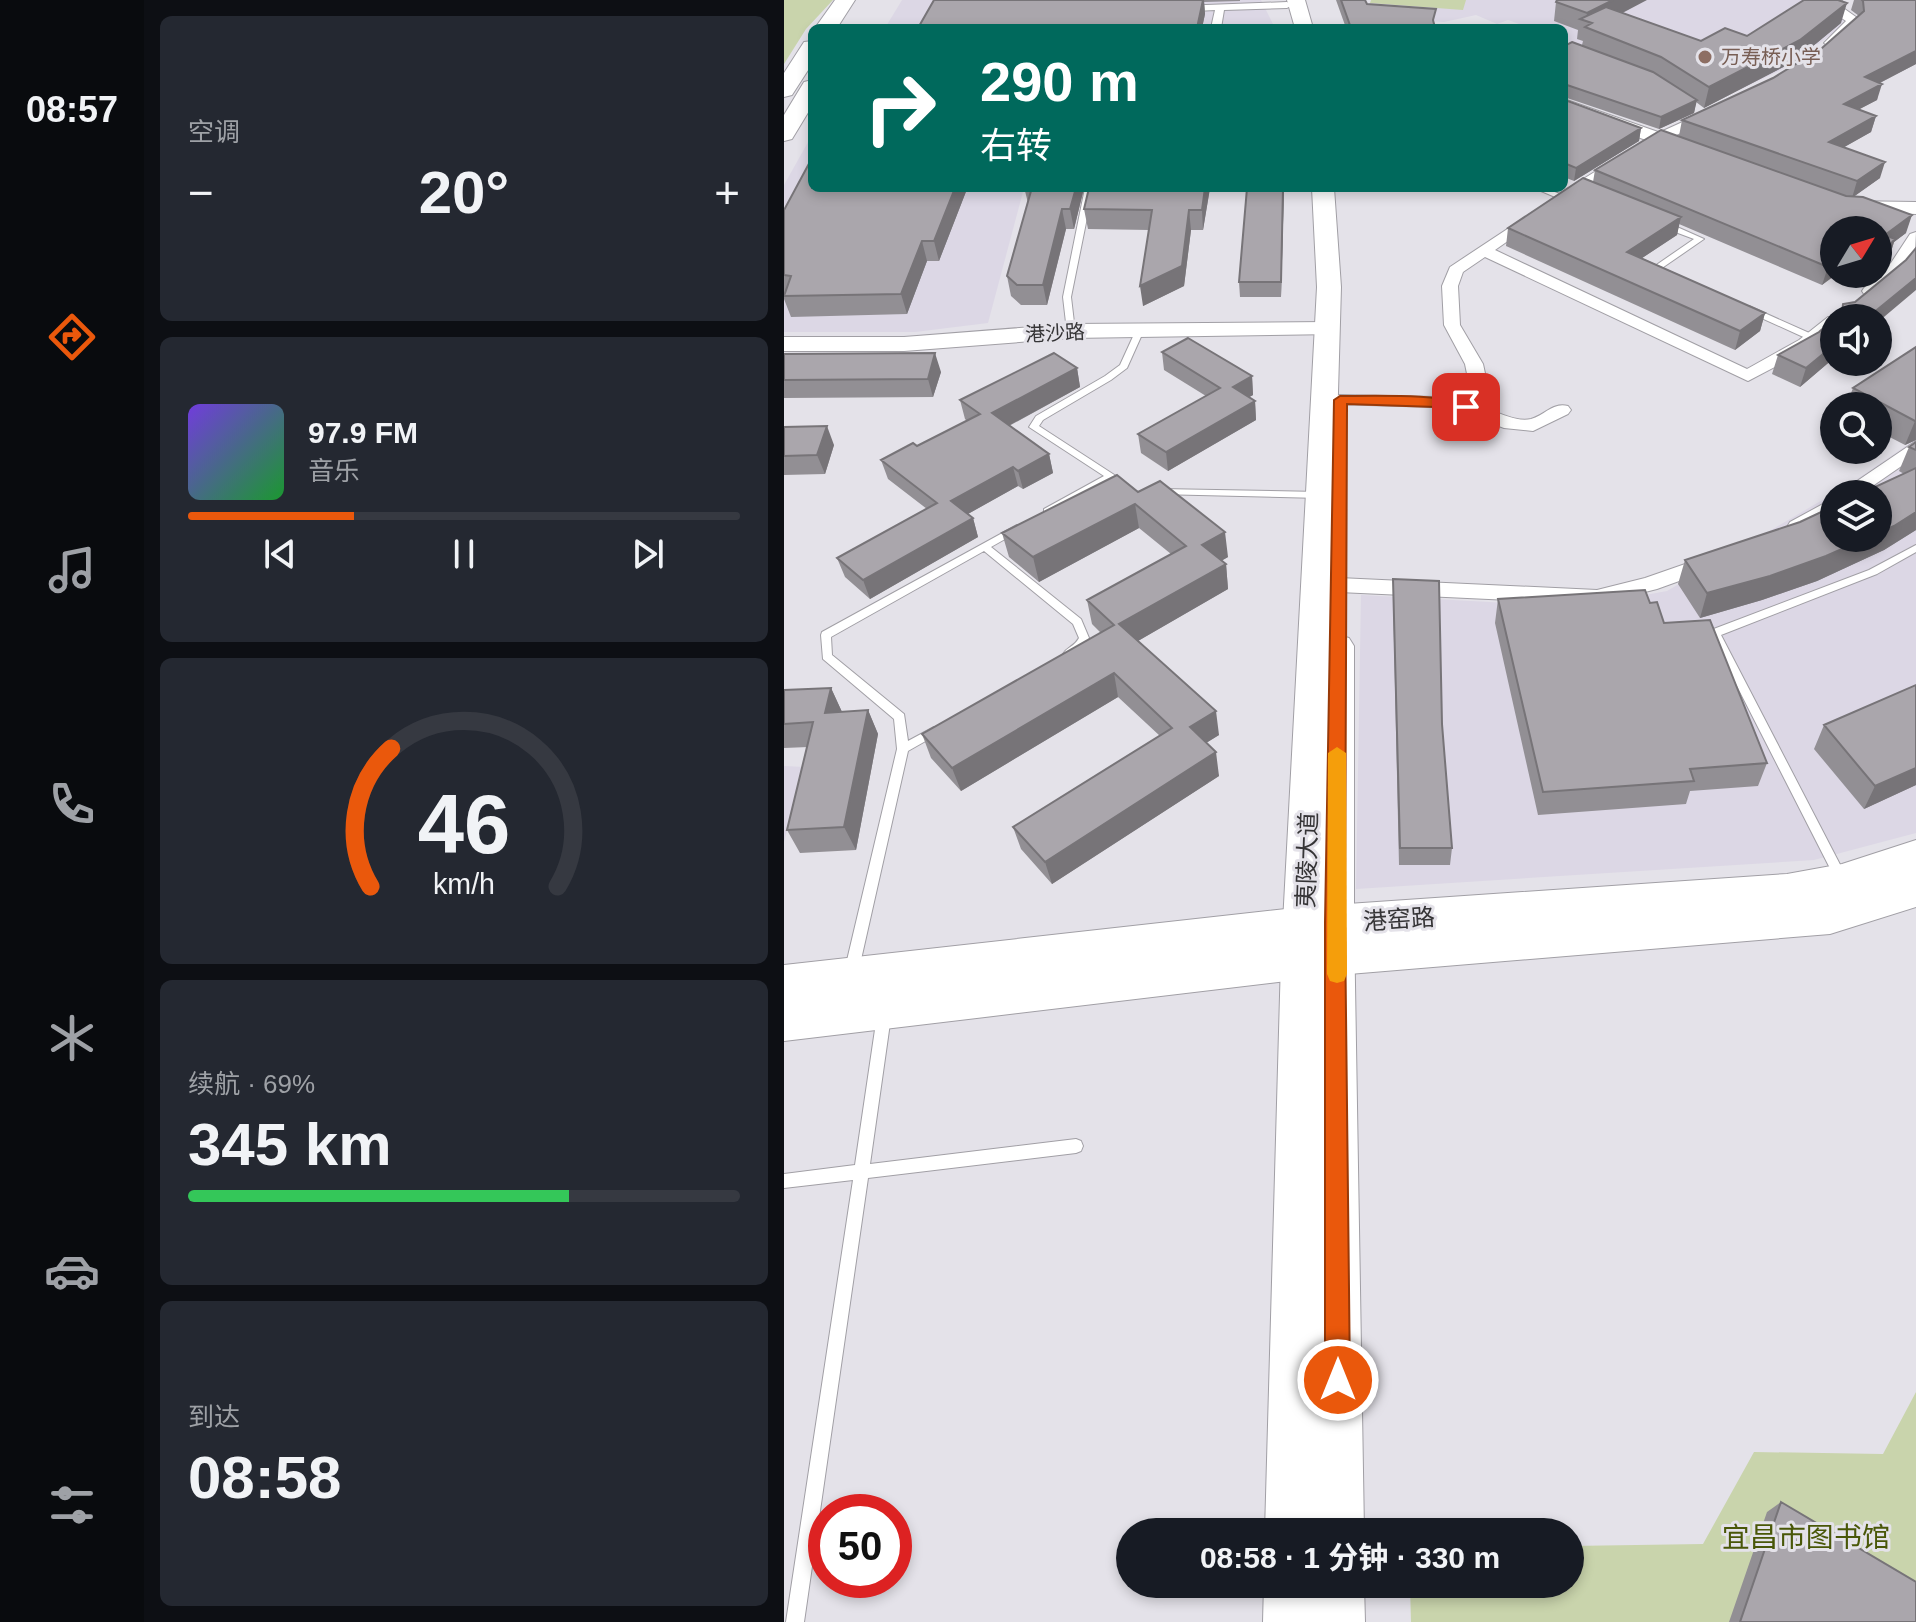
<!DOCTYPE html>
<html lang="zh">
<head>
<meta charset="utf-8">
<style>
  :root { --surface:#171b24; --page:#242831; --text:#f1f3f6; --muted:#9ea1a6; --line:#363941; --accent:#ea580c }
  body { margin:0; font-family:Arial,"Noto Sans SC",sans-serif; background:var(--page); color:var(--text); height:100vh; display:flex; flex-direction:column; font-size:30px; white-space:nowrap }
  * { box-sizing:border-box; margin:0 }
  p { font-size:26px; color:var(--muted) }
  .icon { flex:none; width:44px; height:44px; fill:none; stroke:currentColor; stroke-width:2; stroke-linecap:round; stroke-linejoin:round }
  .map { position:relative; flex:1; overflow:hidden }
  .side { display:flex; flex-direction:column; gap:16px; padding:16px; background:#0d0f14; width:640px }
  .side>* { flex:none }
  .banner { position:absolute; left:24px; top:24px; width:760px; height:168px; border-radius:12px; box-shadow:0 4px 12px #0003; background:#00695c; color:#fff; overflow:hidden }
  .needle { width:52px; rotate:52deg }
  .buttons { position:absolute; left:1036px; top:216px; display:grid; gap:16px }
  .buttons a { display:grid; place-items:center; width:72px; height:72px; border-radius:50%; background:var(--surface); box-shadow:0 4px 12px #0003; font-size:40px }
  .speed { position:absolute; left:24px; top:1494px; display:flex; gap:16px; font-size:40px; font-weight:700; text-align:center }
  .speed>* { display:grid; place-content:center; width:104px; height:104px; border-radius:50%; background:var(--surface); box-shadow:0 4px 12px #0003; line-height:1 }
  .speed .limit { border:12px solid #d22; background:#fff; color:#111 }
  .pin { position:absolute; display:grid; place-items:center; width:68px; height:68px; color:#fff; margin:-34px; border-radius:16px; box-shadow:0 4px 12px #0006 }
  .me { position:absolute; width:88px; margin:-44px; rotate:0deg; stroke-linejoin:round; filter:drop-shadow(0 0 6px #0008) }
  .turn { display:flex; align-items:center; gap:28px; height:168px; padding:0 40px; font-size:36px }
  .turn .icon { width:104px; height:104px; stroke-width:2.5 }
  .turn b { display:block; font-size:56px; line-height:68px }
  .big { font-size:60px; font-weight:700; line-height:1.1 }
  .side .tile { flex:1; display:flex; flex-direction:column; justify-content:center; gap:12px; min-width:0; padding:0 28px; border-radius:12px; background:var(--page) }
  .side .dial { align-items:center; gap:0 }
  .dial svg { height:208px; overflow:visible; fill:none; stroke:var(--line); stroke-width:7; stroke-linecap:round; text-anchor:middle }
  .dial text { fill:var(--text); stroke:none }
  .song { display:flex; align-items:center; gap:24px }
  .cover { width:96px; height:96px; border-radius:12px; background:linear-gradient(135deg,hsl(260 70% 55%),hsl(130 70% 35%)) }
  .played { height:8px; border-radius:4px; background:linear-gradient(90deg,var(--accent) 30%,var(--line) 30%) }
  .keys { display:flex; justify-content:space-around; direction:ltr }
  .heat { display:flex; justify-content:space-between; align-items:center; font-size:44px; direction:ltr }
  .charge { height:12px; border-radius:6px; background:linear-gradient(90deg,#34c759 69%,var(--line) 0) }
  .trip { position:absolute; left:332px; top:1518px; width:468px; height:80px; border-radius:40px; background:var(--surface); box-shadow:0 4px 12px #0003; font-weight:700; line-height:80px; text-align:center }
  main { display:flex; flex:1; min-height:0 }
  .tab-bar { display:flex; flex-direction:column; width:144px; justify-content:space-around; align-items:center; background:#090b0e; color:var(--muted) }
  .tab-bar .icon { width:56px; height:56px }
  .tab-bar .active { color:var(--accent) }
  .tab-bar b { font-size:36px; color:var(--text) }
  .map>svg:first-child { display:block }
</style>
</head>
<body>
<main>
<nav class="tab-bar">
<b>08:57</b>
<svg class="icon active" aria-label="directions" viewBox="0 0 24 24"><path d="M12 3l9 9-9 9-9-9zM9 14v-3h6M13 9l2 2-2 2"/></svg>
<svg class="icon" aria-label="music" viewBox="0 0 24 24"><path d="M9 18V5l10-2v13"/><circle cx="6" cy="18" r="3"/><circle cx="16" cy="16" r="3"/></svg>
<svg class="icon" aria-label="phone" viewBox="0 0 24 24"><path d="M5 4h4l2 5-3 2q2 4 5 5l2-3 5 2v4C11 20 4 13 5 4z"/></svg>
<svg class="icon" aria-label="climate" viewBox="0 0 24 24"><path d="M12 3v18M4 7l16 10M4 17L20 7"/></svg>
<svg class="icon" aria-label="car" viewBox="0 0 24 24"><path d="M5 17H2v-5l4-1 3-4h7l3 4 3 1v5h-3M9 17h6M6 11h13"/><circle cx="7" cy="17" r="2"/><circle cx="17" cy="17" r="2"/></svg>
<svg class="icon" aria-label="filters" viewBox="0 0 24 24"><path d="M4 7h16M4 17h16"/><circle cx="9" cy="7" r="2"/><circle cx="15" cy="17" r="2"/></svg>
</nav>
<section class="side">
<div class="tile"><p>空调</p>
<div class="heat"><a>−</a><b class="big">20°</b><a>+</a></div>
</div>
<div class="tile">
<div class="song"><i class="cover"></i><div><b>97.9 FM</b><p>音乐</p></div></div>
<div class="played"></div>
<div class="keys"><svg class="icon" aria-label="previous" viewBox="0 0 24 24"><path d="M18 5L8 12l10 7zM5 5v14"/></svg><svg class="icon" aria-label="pause" viewBox="0 0 24 24"><path d="M8 5v14M16 5v14"/></svg><svg class="icon" aria-label="next" viewBox="0 0 24 24"><path d="M6 5l10 7-10 7zM19 5v14"/></svg></div>
</div>
<div class="tile dial"><svg viewBox="0 0 100 80">
<path d="M14 69A42 42 0 1 1 86 69"/>
<path d="M14 69A42 42 0 0 1 22 16" stroke="#ea580c"/>
<text x="50" y="56" font-size="32" font-weight="700">46</text>
<text x="50" y="72" font-size="11">km/h</text>
</svg></div>
<div class="tile"><p>续航 · 69%</p><b class="big">345 km</b><div class="charge"></div></div>
<div class="tile"><p>到达</p><b class="big">08:58</b></div>
</section>
<div class="map">
<svg width="1132" height="1622" viewBox="0 0 1132 1622">
  <rect width="100%" height="100%" fill="#e4e2e9"/>
  <path fill="#dcd7e5" fill-rule="evenodd" d="M118,0H477L491,28H101Z
    M587,0H1041L1039,9L1060,20L1054,30L999,69L922,106L883,79L780,40V28H746L724,20L713,24L692,15L660,22L590,17Z
    M28,135V188H240L204,323L131,332H0V185Z
    M1132,439V833L1030,860L572,889L577,595L795,607L883,591L1069,482ZM1050,494H1094V538H1050Z
    M0,766L21,767L0,842Z"/>
  <path fill="#c9d4ac" d="M0,0H49L22,29L0,64Z
    M587,0H682L679,10L586,3Z
    M1132,1392V1622H627L626,1584H786V1546L919,1544L970,1452L1099,1454Z"/>
  <g fill="none" stroke-linecap="round" stroke-linejoin="round">
    <g stroke="#a19fa5" stroke-width="2">
      <path id="service" d="M301,188H309L287,297L291,331L287,334L283,331L279,297Z
        M750,188H761L783,197L776,199Z
        M878,223H884L920,239L878,268L887,273L883,275L868,268L910,239L878,227Z
        M965,306L1032,336L1033,338L1026,340L962,311V307Z
        M356,327L360,330L343,368L327,380L259,420L255,426L335,478L330,481L326,480L266,513H260V509L320,476L245,427L252,416L321,376L336,365L352,330Z
        M376,489L536,492L541,495L536,498L373,494V490Z
        M233,525L237,526V530L207,547L297,619L305,638C300,648 293,659 280,657L279,654C283,647 290,647 295,638L289,624L200,551L47,637L48,655L120,714L124,741L150,727L156,731L154,734L124,751L74,973L72,977L67,979L62,977L60,973L113,749L110,719L39,659L37,635L38,632Z
        M1132,545V552L1093,574L937,635L1063,878L1061,882H1053L926,633L927,630L1085,570Z
        M100,1010L105,1012L107,1016L86,1164L292,1139L297,1141L299,1146L297,1151L292,1153L84,1178L20,1622H2L69,1180L0,1188V1174L71,1165L93,1016L95,1012Z"/>
    </g>
    <g stroke="#a19fa5" stroke-width="2">
      <path id="pedestrian" d="M385,0H395L396,6L503,2L508,5L503,8L440,10L437,28H427L431,10L392,12L387,9Z"/>
    </g>
    <g stroke="#a19fa5" stroke-width="2">
      <path id="minor" d="M1046,0H1058L1055,5L1072,17L1074,24L1046,47L1040,43L1062,21L1044,9L1042,6Z
        M925,110L930,111V117L880,141L785,199L780,201L772,196L870,135Z
        M749,212L754,214V220L711,250L963,369L1015,340L1044,317L1056,318H1050V329L1027,348L964,381L701,257L679,272L674,286L676,325L699,364L709,411C720,415 735,422 747,419C761,415 769,402 784,406L787,410L784,414L749,431L720,428L678,412L652,407L550,404L547,400L550,396L556,395L652,397L689,403L681,364L660,325L658,286L666,267Z
        M1132,232L1131,253L1112,277L1092,294H1080L1078,291L1080,288L1107,263L1126,234Z
        M1132,441V456L1077,494H1054Z
        M1050,498V513L1020,532H1006L1003,527L1006,522Z
        M927,555L937,562L934,567L873,589L813,604L555,592L548,590L545,585L548,580L555,578L813,590L861,578Z"/>
    </g>
    <g stroke="#a19fa5" stroke-width="2">
      <path id="tertiary" d="M780,99L914,146L917,150L907,156L900,154L780,110Z
        M1063,201L1132,202V214L1056,211L1053,207L1056,203Z
        M543,322L551,324L554,329L551,334L287,338L120,351H0V337H120L287,324Z"/>
    </g>
    <g stroke="#a19fa5" stroke-width="2">
      <path id="secondary" d="M503,0H521L529,28H511Z
        M528,188H550L557,287L547,637L554,635L565,638L570,646V923L580,1532H481L497,960L533,287Z
        M480,1584H580L581,1622H479Z"/>
    </g>
    <g stroke="#a19fa5" stroke-width="2">
      <path id="primary" d="M51,0H71L53,28H31Z
        M28,41V64L8,95L0,97V73L20,42Z
        M28,80V106L8,139L0,141V115L20,82Z
        M1132,840V907L1046,934L553,975L0,1041V965L520,907L1003,874L1058,864Z"/>
    </g>
    <use href="#service" fill="#fff" fill-rule="evenodd"/>
    <use href="#pedestrian" fill="#fff" fill-rule="evenodd"/>
    <use href="#minor" fill="#fff" fill-rule="evenodd"/>
    <use href="#tertiary" fill="#fff" fill-rule="evenodd"/>
    <use href="#secondary" fill="#fff" fill-rule="evenodd"/>
    <use href="#primary" fill="#fff" fill-rule="evenodd"/>
  </g>
  <path fill="#928f94" d="M150,0H456V1L420,2L421,14L418,28H134Z
    M552,0H581L583,4L651,23V28H562Z
    M1070,0H1132V64L1096,83L1093,100L1075,109L1092,116L1087,132L1060,147L1096,178L1070,196L1122,233L1110,242L1105,258L1094,270V230H1050V274L1038,285L895,224L893,235L858,258L981,313L976,331L951,350L722,246L724,228L809,182L811,170L895,136L898,120L989,78L1038,48L1075,16L1067,10Z
    M772,2L839,13L917,41L1057,23L1011,61L920,108L912,102L910,113L875,129L780,97L781,100L857,128L855,141L790,181L780,177V46L798,45L799,41L793,39L794,30L770,21Z
    M28,188H190V189H183L155,261H143L123,314L7,317L0,299V210Z
    M300,188L290,229H282L263,305H237L227,296L223,276L244,203L241,191Z
    M426,188L419,230H407L400,286L359,306L365,230L304,229L300,209Z
    M463,188H500L497,297H456L455,282Z
    M1050,319V358L1016,387L988,374L994,355L1035,332Z
    M1132,347V440L1121,445L1094,431V406H1062L1069,388Z
    M378,352L468,376L469,395L465,397L471,401L472,420L384,471L357,453L354,434L422,396L380,370Z
    M0,354L157,372L149,397L0,398Z
    M293,368L296,387L225,426L265,454L269,473L239,489L234,486L184,514L189,518L194,537L86,599L61,577L53,558L143,509L104,479L97,460L133,446L183,421L181,419L176,400Z
    M0,427L50,445L41,474L0,475Z
    M1132,442V530L1100,550L1033,581L978,600L916,618L894,584L901,560L1016,522L1120,474L1115,471L1125,447Z
    M354,492L444,557L437,561L442,564L444,589L354,641L435,735L422,743L435,776L268,884L237,849L229,827L376,736L334,697L177,791L147,758L138,734L317,633L308,624L303,600L387,554L355,528L255,582L225,557L218,533Z
    M609,579L658,724L668,848L666,865H615L609,598Z
    M714,599L866,603L983,763L974,786L906,791L902,804L754,815L711,623Z
    M47,688L58,712L84,710L94,734L72,850L16,853L3,830L24,747L0,748V690Z
    M1040,725L1132,785L1080,809L1030,749Z
    M997,1502L1132,1622H945L983,1512Z"/>
  <path fill="#777478" d="M419,0H420L421,14L418,28H413Z
    M829,0H863L808,29V23L802,21L803,13Z
    M1063,3L1057,23L1011,61L920,108L925,87Z
    M1132,51V64L1076,93L1081,77Z
    M1098,84L1093,100L1055,120L1060,104Z
    M913,100L910,113L875,129L877,117Z
    M1092,116L1087,132L1041,158L1045,142Z
    M857,128L855,141L790,181L792,168Z
    M1101,162L1096,178L1068,198L1073,181Z
    M171,188H182L183,189L155,261L150,241Z
    M292,188H300L290,229L286,209Z
    M421,188H426L419,230L418,210Z
    M499,188H500L497,297V282Z
    M278,209L282,229L263,305L259,285Z
    M405,210L407,230L400,286L359,306L356,286Z
    M1128,215L1122,233L1110,242L1105,258L1094,270L1098,254L1101,235Z
    M897,217L893,235L840,270L843,252Z
    M138,241L143,261L123,314L117,294Z
    M1050,262V274H1053L1038,285L1044,267Z
    M1132,278V290L1094,322V318H1083Z
    M981,313L976,331L951,350L956,331Z
    M1050,345V358L1016,387L1022,368Z
    M151,353L157,372L149,397L144,379Z
    M293,368L296,387L213,432L208,413Z
    M468,376L469,395L450,406L449,387Z
    M471,401L472,420L384,471L382,452Z
    M1132,420V440L1121,445L1131,421Z
    M43,426L50,445L41,474L33,455Z
    M265,454L269,473L239,489L234,471Z
    M229,467L234,486L173,520L167,501Z
    M351,504L355,528L255,582L249,557Z
    M1132,512V530L1100,550L1033,581L978,600L916,618L923,593L1083,538H1094V533Z
    M189,518L194,537L86,599L79,580Z
    M441,532L444,557L421,570L418,545Z
    M442,564L444,589L340,649L335,624Z
    M330,673L334,697L177,791L168,768Z
    M47,688L58,712L41,713Z
    M84,710L94,734L72,850L60,827Z
    M432,711L435,735L409,751L406,727Z
    M432,752L435,776L268,884L261,862Z
    M1132,768V785L1080,809L1091,786Z"/>
  <path fill="#aaa6ac" stroke="#777478" stroke-width="2" d="M150,0H419L413,28H134Z
    M557,0H581L583,4L652,9L649,20L651,28H567Z
    M773,0H829L803,13L772,2Z
    M1020,0H1054L1063,3L1016,40L925,87L877,57L801,27L808,23L796,19L822,7L917,41L941,28L963,36Z
    M1078,0H1132V51L1081,77L1098,84L1060,104L1092,116L1045,142L1101,162L1073,181L898,120L989,78L1038,48L1080,11L1079,1Z
    M788,42L869,72L913,100L877,117L780,84V46Z
    M780,88L781,100L857,128L792,168L780,163Z
    M877,130L1062,196L1079,197L1128,215L1101,235L1111,239L1098,254L1094,249V230H1050V262L1044,267L811,170Z
    M28,158V188H171L150,241H138L117,294L0,296L7,276L0,275V210Z
    M799,178L897,217L843,252L981,313L956,331L724,228Z
    M242,188H292L286,209H278L259,285H233L223,276L247,191H241Z
    M305,188H421L418,210H405L398,266L356,286L368,210L300,209Z
    M463,188H499L497,282H455Z
    M1132,248V278L1083,318H1052L1058,313L1059,304L1071,302L1122,260Z
    M1050,319V345L1022,368L994,355L1035,332Z
    M404,338L468,376L449,387L471,401L382,452L354,434L436,388L378,352Z
    M1132,347V420L1131,421L1069,388Z
    M151,353L144,379L0,380V354Z
    M270,353L293,368L208,413L265,454L234,471L229,467L167,501L189,518L79,580L53,558L153,503L97,460L129,443L133,446L196,414L176,400Z
    M43,426L33,455L0,456V427Z
    M1132,442V450L1125,447Z
    M1132,468V512L1110,526L1094,533V494H1076Z
    M333,475L354,492L376,481L441,532L418,545L442,564L335,624L432,711L406,727L432,752L261,862L229,827L388,728L330,673L168,768L138,734L330,625L303,600L402,546L351,504L249,557L218,533Z
    M1050,506V538H1083L1042,556L986,576L923,593L901,560L1016,522Z
    M609,579L655,581L658,724L668,848H616Z
    M861,590L866,603L873,602L880,623L926,620L983,763L906,769L910,781L759,792L714,599Z
    M1132,685V768L1091,786L1040,725Z
    M47,688L41,713L84,710L60,827L3,830L29,722L0,724V690Z
    M997,1502L1132,1582V1622H956Z"/>
  <path fill="#ea580c" stroke="#983908" stroke-width="2" d="M556,396C584,396 670,393 689,407L682,411L652,407L563,404L561,923L566,1380L562,1389L554,1393L545,1389L541,1380V923L550,400Z"/>
  <path fill="#f59e0b" d="M553,747L562,753L563,974L560,981L553,983L546,981L543,974L544,753Z"/>
  <circle fill="#8d6e63" stroke="#e4e2e9" stroke-width="3" cx="921" cy="57" r="8"/>
  <g text-anchor="middle" dominant-baseline="central" stroke-width="6" stroke-linejoin="round" paint-order="stroke">
    <g font-size="20" fill="#785e54" stroke="#e4e2e9" text-anchor="start">
      <text x="937" y="57">万寿桥小学</text>
    </g>
    <g font-size="20" fill="#353436" stroke="#e4e2e9">
      <text transform="translate(271 333) rotate(-3)">港沙路</text>
    </g>
    <g font-size="24" fill="#353436" stroke="#e4e2e9">
      <text transform="translate(523 860) rotate(-88)">夷陵大道</text>
      <text transform="translate(615 919) rotate(-4)">港窑路</text>
    </g>
    <g font-size="28" fill="#495708" stroke="#e4e2e9">
      <text x="1022" y="1537">宜昌市图书馆</text>
    </g>
  </g>
</svg>
<div class="buttons">
<a><svg class="needle" viewBox="-14 -14 28 28"><path d="M0-13l5 13h-10z" fill="#e53935"/><path d="M0 13l5-13h-10z" fill="#9ea1a6"/></svg></a>
<a><svg class="icon" aria-label="sound" viewBox="0 0 24 24"><path d="M4 9h4l5-4v14l-5-4H4zM17 9q2 3 0 6"/></svg></a>
<a><svg class="icon" aria-label="search" viewBox="0 0 24 24"><circle cx="10" cy="10" r="6"/><path d="M15 15l6 6"/></svg></a>
<a><svg class="icon" aria-label="layers" viewBox="0 0 24 24"><path d="M12 4l9 5-9 5-9-5zM3 14l9 5 9-5"/></svg></a>
</div>
<div class="speed"><div class="limit">50</div></div>
<div class="pin" style="left:682px;top:407px;background:#d93025"><svg class="icon" aria-label="arrive" viewBox="0 0 24 24"><path d="M6 21V4h12l-3 4 3 4H6"/></svg></div>
<svg class="me" style="left:554px;top:1380px" viewBox="-20 -20 40 40"><circle r="17" fill="#ea580c" stroke="#fff" stroke-width="3"/><path d="M0-11L8 9 0 5-8 9z" fill="#fff"/></svg>
<div class="trip">08:58 · 1 分钟 · 330 m</div>
<div class="banner">
<div class="turn"><svg class="icon" aria-label="right" viewBox="0 0 24 24"><path d="M7 20v-9h11M14 6l5 5-5 5"/></svg><div><b>290 m</b>右转</div></div>
</div>
</div>
</main>
</body>
</html>
